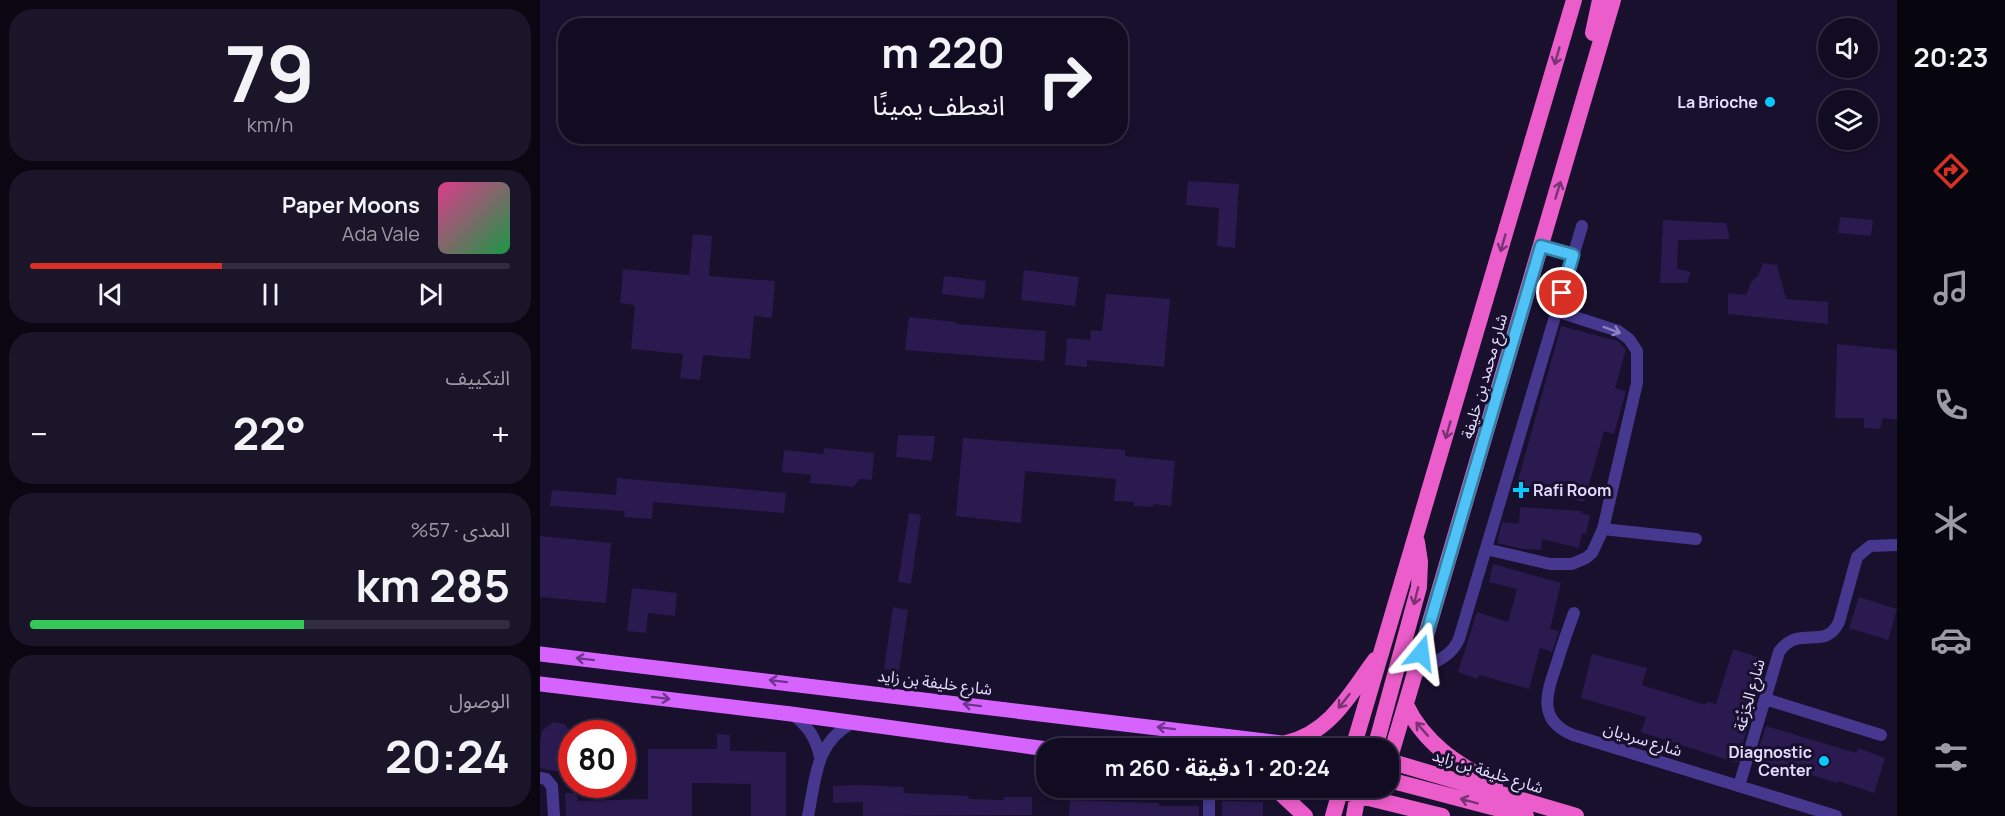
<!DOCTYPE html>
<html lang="ar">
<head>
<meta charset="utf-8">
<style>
  :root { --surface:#120c22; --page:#1b152a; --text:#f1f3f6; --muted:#9c9ba5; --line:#312c40; --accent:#d93025 }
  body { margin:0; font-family:Manrope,"Noto Sans Arabic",sans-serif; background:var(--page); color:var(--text); direction:rtl; height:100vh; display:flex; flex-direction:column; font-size:22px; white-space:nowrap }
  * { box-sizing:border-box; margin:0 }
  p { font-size:20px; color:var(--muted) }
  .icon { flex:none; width:33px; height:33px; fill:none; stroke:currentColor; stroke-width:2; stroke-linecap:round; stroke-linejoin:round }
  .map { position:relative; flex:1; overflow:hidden; direction:ltr }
  .panel { display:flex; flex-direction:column; gap:9px; padding:9px; background:#0a0713; width:540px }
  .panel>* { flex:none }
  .banner { position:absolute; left:18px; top:18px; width:570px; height:126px; border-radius:24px; box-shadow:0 3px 9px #0003,0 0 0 2px var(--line); direction:rtl; background:#120c22; color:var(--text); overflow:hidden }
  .fabs { position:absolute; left:1278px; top:18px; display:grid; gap:12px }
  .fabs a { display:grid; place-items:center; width:60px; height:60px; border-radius:50%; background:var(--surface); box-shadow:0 3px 9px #0003,0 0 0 2px var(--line); font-size:30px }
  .speed { position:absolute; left:18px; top:720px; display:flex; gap:12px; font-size:30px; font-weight:700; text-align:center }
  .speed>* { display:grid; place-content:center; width:78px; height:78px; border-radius:50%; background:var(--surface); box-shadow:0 3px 9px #0003,0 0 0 2px var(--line); line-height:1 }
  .speed .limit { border:9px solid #d22; background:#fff; color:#111 }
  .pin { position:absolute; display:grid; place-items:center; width:51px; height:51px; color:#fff; margin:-26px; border:3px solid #fff; border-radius:50%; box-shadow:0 2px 6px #0007 }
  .me { position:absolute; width:66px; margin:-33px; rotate:16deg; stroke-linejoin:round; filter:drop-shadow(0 0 4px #0008) }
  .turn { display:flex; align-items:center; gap:21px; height:126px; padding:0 24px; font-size:27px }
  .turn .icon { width:78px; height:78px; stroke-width:2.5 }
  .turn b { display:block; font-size:42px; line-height:51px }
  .big { font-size:45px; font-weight:700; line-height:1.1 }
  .panel .tile { flex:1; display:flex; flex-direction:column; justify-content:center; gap:9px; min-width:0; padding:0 21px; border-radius:24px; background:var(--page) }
  .panel .dial { align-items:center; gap:0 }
  .dial b { font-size:78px; line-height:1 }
  .song { display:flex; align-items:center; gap:18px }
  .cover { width:72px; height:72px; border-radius:9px; background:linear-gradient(135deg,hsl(330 70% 55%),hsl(140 70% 35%)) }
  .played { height:6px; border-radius:3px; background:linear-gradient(90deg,var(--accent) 40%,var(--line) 40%) }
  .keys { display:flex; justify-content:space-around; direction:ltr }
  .heat { display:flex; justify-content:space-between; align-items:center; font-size:33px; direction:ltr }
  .charge { height:9px; border-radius:4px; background:linear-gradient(90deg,#34c759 57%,var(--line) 0) }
  .trip { position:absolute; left:496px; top:738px; width:363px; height:60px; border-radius:24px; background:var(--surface); box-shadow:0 3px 9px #0003,0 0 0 2px var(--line); font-weight:700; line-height:60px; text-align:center; direction:rtl }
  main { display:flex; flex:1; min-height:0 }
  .tabs { display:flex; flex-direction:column; width:108px; justify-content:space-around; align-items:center; background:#07050e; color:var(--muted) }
  .tabs .icon { width:42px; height:42px }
  .tabs .active { color:var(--accent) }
  .tabs b { font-size:27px; color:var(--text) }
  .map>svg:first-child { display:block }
</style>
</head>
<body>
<main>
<nav class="tabs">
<b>20:23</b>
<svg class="icon active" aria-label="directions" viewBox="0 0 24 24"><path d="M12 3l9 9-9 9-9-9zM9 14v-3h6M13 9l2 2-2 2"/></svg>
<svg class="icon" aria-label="music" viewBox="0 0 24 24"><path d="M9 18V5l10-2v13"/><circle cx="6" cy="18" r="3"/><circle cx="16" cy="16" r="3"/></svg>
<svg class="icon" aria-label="phone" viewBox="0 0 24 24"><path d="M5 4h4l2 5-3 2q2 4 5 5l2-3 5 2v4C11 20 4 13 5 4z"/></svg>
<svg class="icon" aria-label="climate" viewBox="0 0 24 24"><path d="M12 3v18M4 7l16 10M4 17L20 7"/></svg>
<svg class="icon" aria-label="car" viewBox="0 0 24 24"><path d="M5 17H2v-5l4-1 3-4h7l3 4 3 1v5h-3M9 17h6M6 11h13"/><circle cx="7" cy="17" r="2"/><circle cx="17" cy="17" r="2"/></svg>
<svg class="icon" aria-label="filters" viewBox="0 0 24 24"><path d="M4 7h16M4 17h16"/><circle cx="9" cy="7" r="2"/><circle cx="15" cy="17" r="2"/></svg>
</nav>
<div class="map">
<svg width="1357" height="816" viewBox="0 0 1357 816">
  <rect width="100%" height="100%" fill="#18102d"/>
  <path fill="#2b1a50" d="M648,181L699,184L695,248L677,246L679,208L646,205Z
    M1300,217L1333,220L1331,236L1298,233Z
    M1123,220L1186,223L1190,239L1138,240L1137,269L1151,272L1147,283H1120Z
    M153,234L172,236L169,276L235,281L232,318L214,316L210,359L163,355L160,380L140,378L143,354L91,349L95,305L80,303L83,269L149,275Z
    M1223,263L1237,265L1246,299L1288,302V324L1188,314V293L1206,295L1211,282L1218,276Z
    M484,270L539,277L535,306L481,300Z
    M404,276L446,281L444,299L402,294Z
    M566,294L630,299L624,367L547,360V367L525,365L527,338L550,340L551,330L562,331Z
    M369,317L416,322V324L506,331L504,361L365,350Z
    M1021,326L1078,341L1086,349L1075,388L1086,391L1074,434L1064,431L1044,502L977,484Z
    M1297,344L1357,350V420L1343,418L1340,429L1324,428V418H1295Z
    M358,435L395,436L392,461L356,457Z
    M423,438L585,450V456L635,461L631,506L613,504V507L594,506V502L574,501L576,479L485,471L481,523L416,516Z
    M284,448L334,453L332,480L320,479L313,487L295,485L270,483L271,475L242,472L244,450L283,454Z
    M77,478L246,493L244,513L113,502L112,519L84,517L85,511L10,506L12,490L76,495Z
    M980,507L1042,511L1041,513L1050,515L1046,534L1042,533L1039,548L1002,539L1001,550L982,549L957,543L962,522L979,524Z
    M369,513L381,515L371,584L358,582Z
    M0,536L71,543L66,603L0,597Z
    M953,564L1021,583L1010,629L1019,631L1012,652L1000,648L989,689L939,675L938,679L918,672L937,612L968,622L969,619L977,589L949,582Z
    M92,588L137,593L135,616L108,613L106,633L87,631Z
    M1319,597L1357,609L1348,640L1309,628Z
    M353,607L368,610L359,671L344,669Z
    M1193,649L1223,659L1206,714L1211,715L1197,763L1101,732L1106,717L1041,698L1052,654L1107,668L1102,685L1166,705L1167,702L1176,704Z
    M13,722L25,724L32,734V775L0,768V741L2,731Z
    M1226,726L1316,753L1318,748L1345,758L1334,793L1298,781L1297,783L1256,770L1254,776L1214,764Z
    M177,734L190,735V751L246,752V816H211V784L166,783H152V816H26L25,793H37L38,801L108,799V749H177Z
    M321,785L364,787L363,793L429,796L428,799L464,800V797H492V815L323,816V802L293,803V786Z
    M530,800L619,803V806H659V816H529Z
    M682,801L723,802V816H682Z"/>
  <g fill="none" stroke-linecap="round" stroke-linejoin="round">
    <path stroke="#46388f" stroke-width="12" d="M1001,246L1033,255
      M1063,529L1156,539
      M946,549L1010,564H1032L1046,558L1052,553L1063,529L1097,383V351L1089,339L1078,331L1016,311
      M1034,613C1028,629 1022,646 1017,663C1007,692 996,720 1033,735L1296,816
      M874,676C889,662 910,660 919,639L1042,226
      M1225,699L1341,735
      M252,714C268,726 276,738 280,757
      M0,778L6,779L12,786L14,816
      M1199,786L1239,652C1259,623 1285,652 1299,622L1317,557L1330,546L1357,545
      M268,816C276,777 275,742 314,722
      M669,816V800"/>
    <path stroke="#d763ff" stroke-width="15" d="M0,654L784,748
      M0,684L251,714L507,749
      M780,788L800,791"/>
    <path stroke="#eb5dca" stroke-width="16" d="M1053,33L1060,0
      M866,705C885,745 918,764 955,785
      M746,743C790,733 810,694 835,660
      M813,748L1034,0
      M835,748L879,587L880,562L877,542
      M849,780L986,816
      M735,788L765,816
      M800,791L902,816
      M793,816L801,788
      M814,816L819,788
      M1036,816L849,761L1073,0"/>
  </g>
  <defs><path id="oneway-shaft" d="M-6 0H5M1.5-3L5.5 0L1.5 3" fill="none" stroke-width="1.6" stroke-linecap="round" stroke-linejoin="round" transform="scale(1.5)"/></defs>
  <g stroke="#773374">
    <use href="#oneway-shaft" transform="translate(1017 56) rotate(106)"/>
    <use href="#oneway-shaft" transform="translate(1018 190) rotate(-73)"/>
    <use href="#oneway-shaft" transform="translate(963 243) rotate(106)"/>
    <use href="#oneway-shaft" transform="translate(908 430) rotate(106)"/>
    <use href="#oneway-shaft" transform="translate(876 596) rotate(104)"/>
    <use href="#oneway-shaft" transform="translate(804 701) rotate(128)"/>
    <use href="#oneway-shaft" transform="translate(882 729) rotate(-131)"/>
    <use href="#oneway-shaft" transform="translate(929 801) rotate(-165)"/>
  </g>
  <use stroke="#8d82c1" href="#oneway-shaft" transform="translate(1072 330) rotate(20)"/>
  <g stroke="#6e358c">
    <use href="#oneway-shaft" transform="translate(45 659) rotate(-173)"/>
    <use href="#oneway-shaft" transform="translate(238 681) rotate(-173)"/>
    <use href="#oneway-shaft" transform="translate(121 698) rotate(7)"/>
    <use href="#oneway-shaft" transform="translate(432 705) rotate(-173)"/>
    <use href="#oneway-shaft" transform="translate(626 728) rotate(-173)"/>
  </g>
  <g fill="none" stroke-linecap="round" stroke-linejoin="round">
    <g stroke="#337fa1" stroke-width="15">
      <path id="route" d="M881,653L1001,246L1033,255L1022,293"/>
    </g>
    <use href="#route" stroke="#4fc3f7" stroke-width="10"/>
  </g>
  <g fill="#08c9ff" stroke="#18102d" stroke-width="2">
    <circle cx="1230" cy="102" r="6"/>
    <path d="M978 481h6v6h6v6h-6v6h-6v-6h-6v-6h6z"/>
    <circle cx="1284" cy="761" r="6"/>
  </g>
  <g text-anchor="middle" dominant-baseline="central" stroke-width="6" stroke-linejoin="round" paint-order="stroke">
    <g font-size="16" font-weight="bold" fill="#e4dcff" stroke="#18102d" text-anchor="end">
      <text x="1218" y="102">La Brioche</text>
      <text x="993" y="490" text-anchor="start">Rafi Room</text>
      <text x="1272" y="752">Diagnostic<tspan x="1272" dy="18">Center</tspan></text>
    </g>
    <g font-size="16" fill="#e4dcff" stroke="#18102d">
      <text transform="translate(944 376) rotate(-74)">شارع محمد بن خليفة</text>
      <text transform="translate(395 682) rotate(7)">شارع خليفة بن زايد</text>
      <text transform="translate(1209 695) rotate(-74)">شارع الجَزْعَة</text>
      <text transform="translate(1103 739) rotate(17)">شارع سرديان</text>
      <text transform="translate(948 771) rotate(17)">شارع خليفة بن زايد</text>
    </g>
  </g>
</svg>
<div class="fabs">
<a><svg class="icon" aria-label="sound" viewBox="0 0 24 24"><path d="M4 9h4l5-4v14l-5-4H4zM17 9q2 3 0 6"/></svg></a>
<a><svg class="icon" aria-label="layers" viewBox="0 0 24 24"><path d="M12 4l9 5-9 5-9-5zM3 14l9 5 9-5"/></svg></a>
</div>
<div class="speed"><div class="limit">80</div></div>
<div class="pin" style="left:1022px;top:293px;background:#d93025"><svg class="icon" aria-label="arrive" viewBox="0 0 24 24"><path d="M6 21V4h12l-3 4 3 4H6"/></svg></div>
<svg class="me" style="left:881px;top:653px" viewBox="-20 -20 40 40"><path d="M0-17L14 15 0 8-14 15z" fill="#4fc3f7" stroke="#fff" stroke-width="4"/></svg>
<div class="trip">20:24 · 1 دقيقة · 260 m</div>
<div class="banner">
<div class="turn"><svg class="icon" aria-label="right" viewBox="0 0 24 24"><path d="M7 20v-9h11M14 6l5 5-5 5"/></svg><div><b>220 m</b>انعطف يمينًا</div></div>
</div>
</div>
<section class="panel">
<div class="tile dial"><b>79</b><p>km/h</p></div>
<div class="tile">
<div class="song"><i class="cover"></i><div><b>Paper Moons</b><p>Ada Vale</p></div></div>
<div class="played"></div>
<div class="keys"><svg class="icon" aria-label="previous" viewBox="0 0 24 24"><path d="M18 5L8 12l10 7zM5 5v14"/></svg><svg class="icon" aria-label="pause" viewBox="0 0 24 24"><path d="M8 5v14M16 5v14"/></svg><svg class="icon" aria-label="next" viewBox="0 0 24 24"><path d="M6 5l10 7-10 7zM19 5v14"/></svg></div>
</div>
<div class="tile"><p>التكييف</p>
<div class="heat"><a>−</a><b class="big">22°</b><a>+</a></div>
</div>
<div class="tile"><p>المدى · 57%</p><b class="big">285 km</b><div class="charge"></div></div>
<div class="tile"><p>الوصول</p><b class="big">20:24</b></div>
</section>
</main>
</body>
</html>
